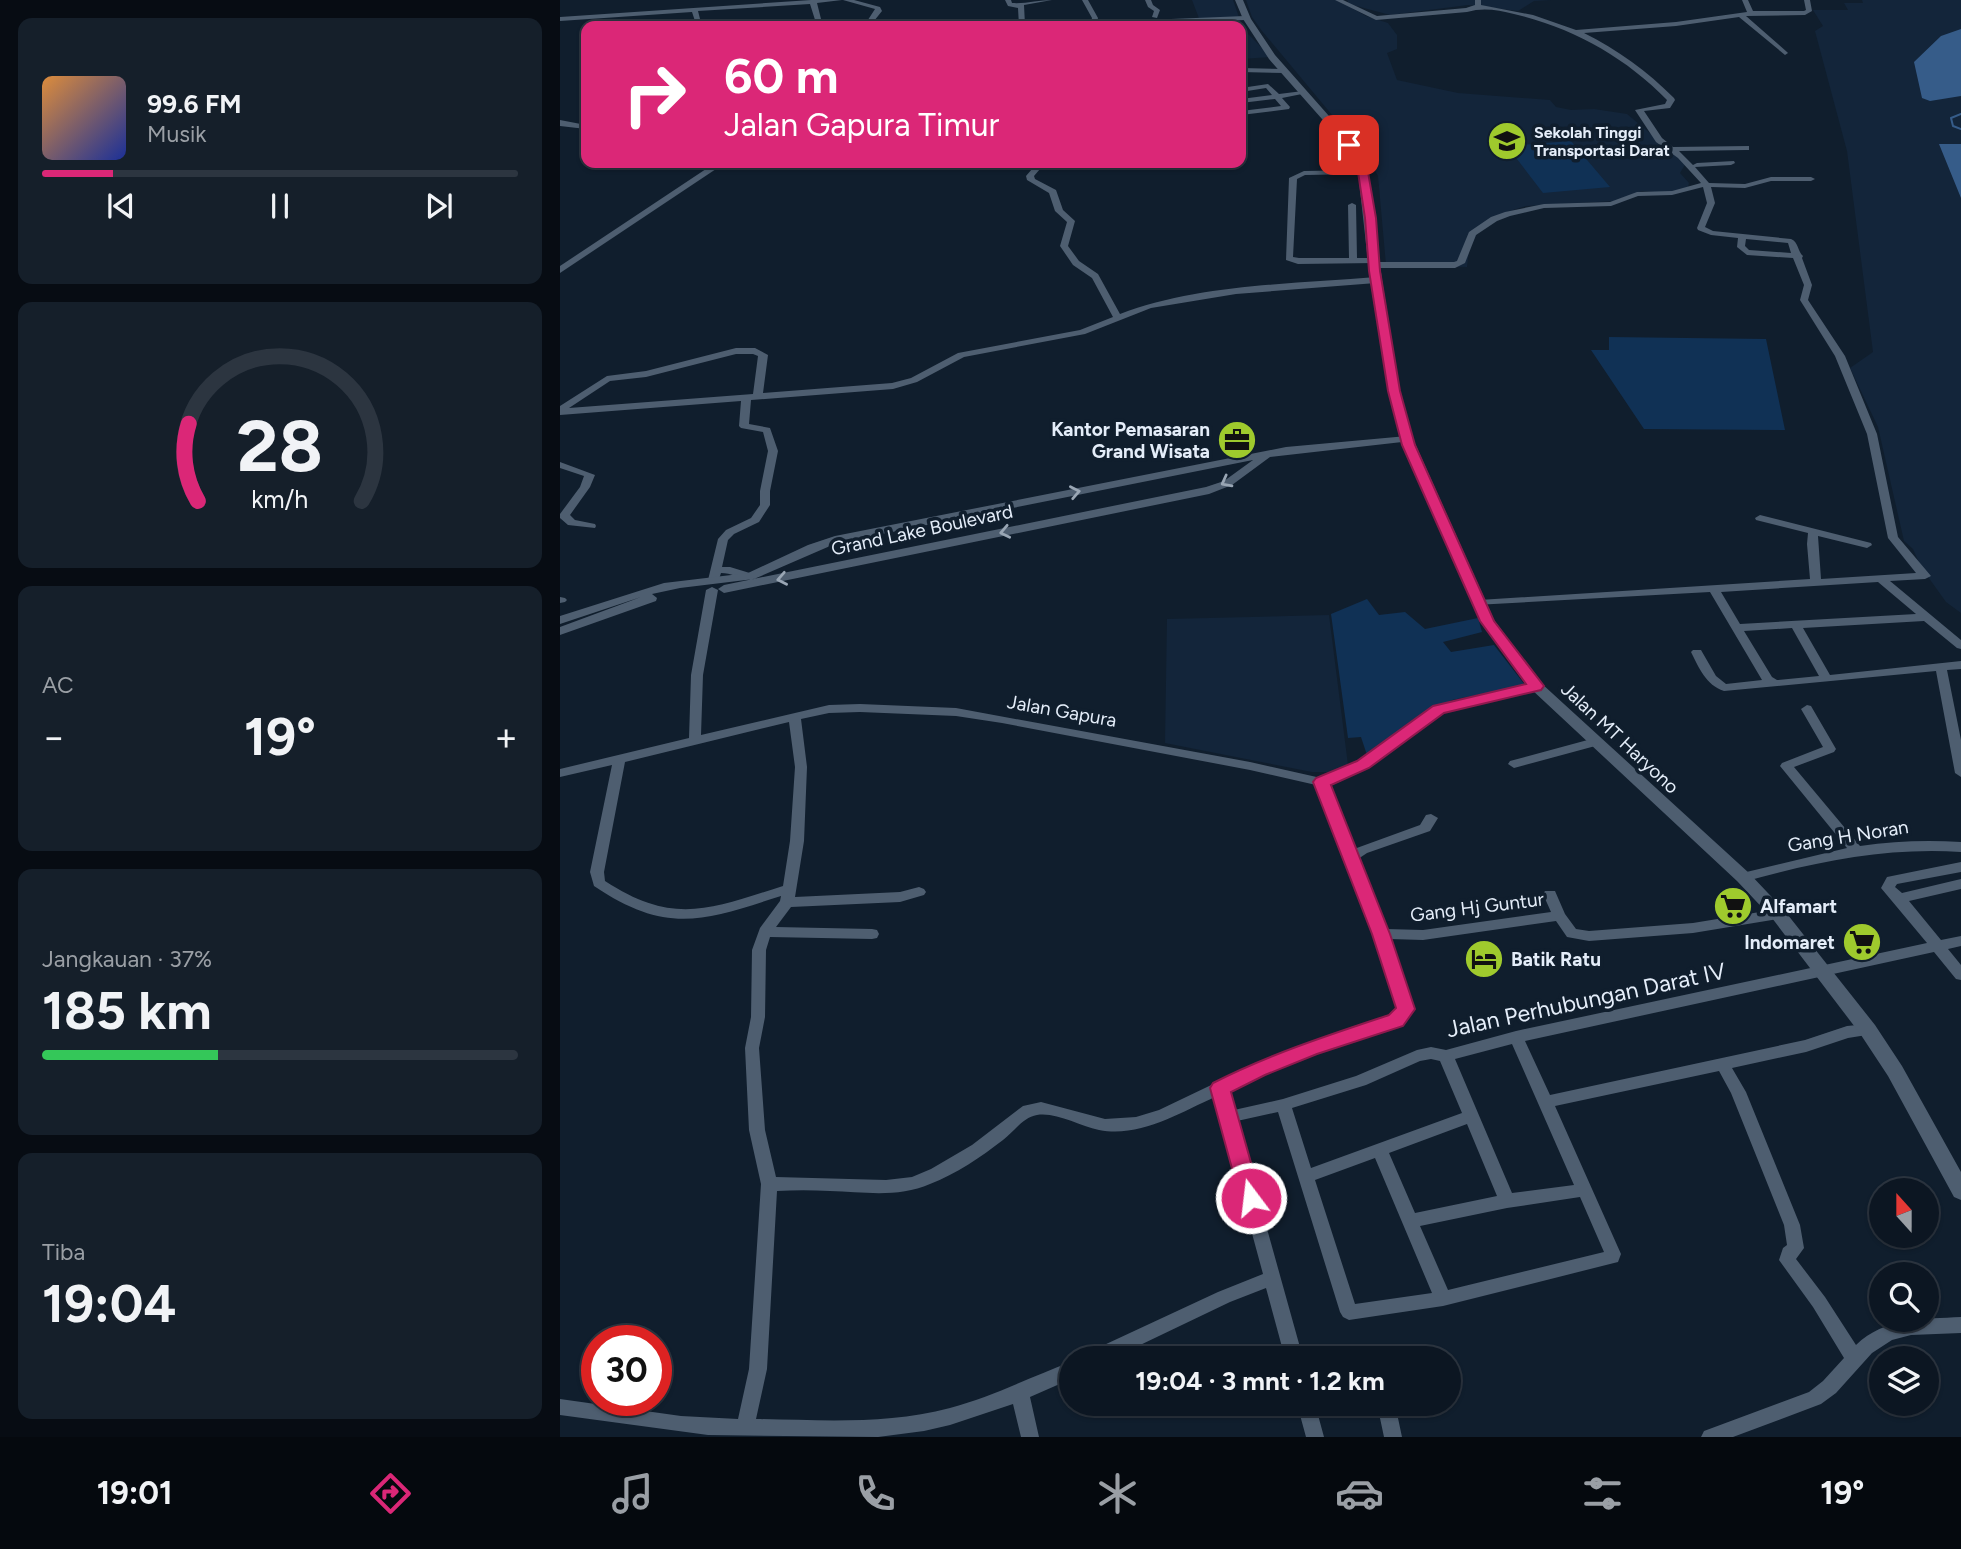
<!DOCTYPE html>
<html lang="id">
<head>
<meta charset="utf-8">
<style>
  :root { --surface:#0c1622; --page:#151f2a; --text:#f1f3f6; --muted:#9a9fa5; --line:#2c3540; --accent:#db2777 }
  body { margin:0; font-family:Figtree,sans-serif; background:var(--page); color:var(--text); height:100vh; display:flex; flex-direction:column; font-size:26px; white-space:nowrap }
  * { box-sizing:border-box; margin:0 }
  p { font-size:23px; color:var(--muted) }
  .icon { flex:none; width:38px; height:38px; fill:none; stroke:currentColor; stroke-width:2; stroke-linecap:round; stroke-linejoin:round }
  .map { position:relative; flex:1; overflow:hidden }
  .side { display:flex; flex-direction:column; gap:18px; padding:18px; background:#070c13; width:560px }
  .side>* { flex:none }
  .guide { position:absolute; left:21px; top:21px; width:665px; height:147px; border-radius:14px; box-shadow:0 2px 5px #0004,0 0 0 2px var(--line); background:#db2777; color:#fff; overflow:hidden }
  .needle { width:46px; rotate:339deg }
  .fabs { position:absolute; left:1309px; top:1178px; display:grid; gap:14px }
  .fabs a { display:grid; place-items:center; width:70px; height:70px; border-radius:50%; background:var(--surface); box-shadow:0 2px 5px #0004,0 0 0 2px var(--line); font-size:35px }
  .speed { position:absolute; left:21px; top:1325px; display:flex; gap:14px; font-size:35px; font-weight:700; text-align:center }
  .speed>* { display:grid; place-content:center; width:91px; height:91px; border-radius:50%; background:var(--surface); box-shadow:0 2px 5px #0004,0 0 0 2px var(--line); line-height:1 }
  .speed .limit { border:10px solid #d22; background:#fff; color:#111 }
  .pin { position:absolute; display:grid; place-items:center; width:60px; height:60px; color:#fff; margin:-30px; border-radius:14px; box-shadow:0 4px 10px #0006 }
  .me { position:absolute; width:77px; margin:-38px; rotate:345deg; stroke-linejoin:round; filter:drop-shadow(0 0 5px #0008) }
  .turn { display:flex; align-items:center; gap:24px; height:147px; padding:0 28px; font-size:32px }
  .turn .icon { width:91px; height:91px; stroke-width:2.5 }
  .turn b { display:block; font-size:49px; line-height:60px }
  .big { font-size:52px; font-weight:700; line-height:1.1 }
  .side .widget { flex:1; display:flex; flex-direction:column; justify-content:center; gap:10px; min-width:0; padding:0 24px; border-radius:14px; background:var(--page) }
  .side .dial { align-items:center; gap:0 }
  .dial svg { height:182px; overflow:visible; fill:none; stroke:var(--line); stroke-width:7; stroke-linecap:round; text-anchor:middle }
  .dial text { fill:var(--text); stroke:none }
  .song { display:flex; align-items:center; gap:21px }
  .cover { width:84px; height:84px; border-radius:10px; background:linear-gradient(135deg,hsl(30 70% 55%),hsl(230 70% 35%)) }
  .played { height:7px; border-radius:4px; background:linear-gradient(90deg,var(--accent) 15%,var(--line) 15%) }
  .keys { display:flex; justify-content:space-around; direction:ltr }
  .heat { display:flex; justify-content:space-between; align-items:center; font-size:38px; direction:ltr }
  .charge { height:10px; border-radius:5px; background:linear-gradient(90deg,#34c759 37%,var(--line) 0) }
  .trip { position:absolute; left:499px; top:1346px; width:402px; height:70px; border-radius:35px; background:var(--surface); box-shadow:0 2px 5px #0004,0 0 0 2px var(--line); font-weight:700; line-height:70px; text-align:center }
  .tabs { display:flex; height:112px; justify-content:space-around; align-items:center; background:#05090e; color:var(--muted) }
  .tabs .icon { width:49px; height:49px }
  .tabs .on { color:var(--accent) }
  .tabs b { font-size:32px; color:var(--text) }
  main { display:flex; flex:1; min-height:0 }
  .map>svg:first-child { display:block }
</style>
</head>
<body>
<main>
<section class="side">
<div class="widget">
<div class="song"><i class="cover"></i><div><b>99.6 FM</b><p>Musik</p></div></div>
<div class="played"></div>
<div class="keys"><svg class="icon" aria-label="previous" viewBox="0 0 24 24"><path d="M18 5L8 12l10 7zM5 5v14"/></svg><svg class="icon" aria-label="pause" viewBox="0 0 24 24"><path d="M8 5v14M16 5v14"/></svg><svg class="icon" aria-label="next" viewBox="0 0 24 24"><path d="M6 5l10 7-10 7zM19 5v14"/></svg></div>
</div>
<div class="widget dial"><svg viewBox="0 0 100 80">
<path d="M14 69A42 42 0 1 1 86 69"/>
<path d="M14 69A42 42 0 0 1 10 35" stroke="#db2777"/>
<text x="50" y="56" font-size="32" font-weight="700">28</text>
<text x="50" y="72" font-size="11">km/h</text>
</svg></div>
<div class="widget"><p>AC</p>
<div class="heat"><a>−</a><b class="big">19°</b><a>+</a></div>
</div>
<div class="widget"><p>Jangkauan · 37%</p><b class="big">185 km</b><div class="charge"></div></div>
<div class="widget"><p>Tiba</p><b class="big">19:04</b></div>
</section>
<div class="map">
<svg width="1401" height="1437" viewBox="0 0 1401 1437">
  <rect width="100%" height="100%" fill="#101e2d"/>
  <path fill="#13253a" d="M632,0H673L683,29L711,57L681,59V26H635L633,22L640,21Z
    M686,0H778L806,16L828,23L837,35V49L827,53L837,80L898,93L990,100L996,107L1011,110L1034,109L1067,114L1126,163L1120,173L1129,183L1128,187L1105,193L1082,191L1054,201L966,206L940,214L917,234L909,250L907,267L826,265L818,176L807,157L702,31L692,17Z
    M787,0H991L974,1L958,11L908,5L830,15L789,4Z
    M1302,0H1401V613L1386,602L1361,567L1353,549L1344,541L1318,427L1290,368L1313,352L1287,151L1255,31L1263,26L1253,10H1288L1284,3H1303Z
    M769,615L788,765L773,772H752L605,743L607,619Z"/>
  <path fill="#103155" d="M1011,141L1050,187L983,193L947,146Z
    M1049,337L1206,339L1225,430L1084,429L1031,350H1049Z
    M807,599L819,615L845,612L865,629L918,618L922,632L883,642L891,652L934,645L965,685L892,700L854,719L807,755L801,737L788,738L771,614Z"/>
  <path fill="#365c89" d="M1401,29V96L1370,101L1362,98L1354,62L1381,36Z
    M1379,144H1401V198Z"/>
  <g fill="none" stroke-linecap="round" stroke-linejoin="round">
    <path stroke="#365c89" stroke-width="2" d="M1401,114L1391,118L1393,126L1401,129"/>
    <path fill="#4e5e70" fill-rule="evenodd" d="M251,0H282L257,3L262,23L260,26H254L256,23L250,4L138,11L140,19L150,26H143L135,21L132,12L0,21V17Z
      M283,0H294L320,7L322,11L310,26H304L315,9Z
      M445,0H451L452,3C465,4 479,0 492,0L464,5L465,25L531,22L532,18L522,0H528L538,18L537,22L685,16L688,18L685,20L536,26H459L458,8L448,6Z
      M585,0H591L593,5L600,10L597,18L592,17L594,11L588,7Z
      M775,0H783L817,16L906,8L915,5V0H921V5L973,15L1016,30L1116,22L1187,12L1182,0H1188L1193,11H1244L1246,10L1244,0H1250L1252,11L1245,15L1186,16L1227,52L1228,53L1225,55L1179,17L1116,26L1024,33C1058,50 1087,71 1114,98L1115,100L1110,108L1084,111L1102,138L1113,147L1189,146V150H1186L1119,151L1133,165L1137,163L1174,161L1175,163L1171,165L1135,167L1149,183L1185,184L1211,177H1251L1255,179L1251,181H1211L1185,188L1151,187L1155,203L1145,227L1153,231L1231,239C1238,241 1238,252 1243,256L1242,258L1252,285L1248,300L1285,356L1317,434L1338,537L1371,576L1365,579L1330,581L1401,640V649L1397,648L1364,621L1243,628L1270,675L1401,661V669L1387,670L1401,740V777L1395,773L1376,671L1164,691C1146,685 1139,668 1131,652L1133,650H1141L1156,676L1166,684L1202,680L1150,592L915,605L913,603L915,601L919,600L1250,579L1247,544L1248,533L1196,520L1195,518L1200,515L1311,543L1312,545L1307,548L1258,536L1261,579L1356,573L1328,538L1307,434L1275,356L1240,300L1244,285L1233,258L1187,255L1177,247L1178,238L1151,235L1138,230L1137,228L1147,203L1143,187L1112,195L1078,196L1051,206L984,208L950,216L937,221L916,235L905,263L895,268H815L811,265L815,263L738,264L726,260L729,178L744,171L803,170L807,172L803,174L745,175L737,179L733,257L739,258H789L788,205L792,203L796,205L797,258H818L819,260L815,262H894L897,261L909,232L931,217L945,212L984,204L1050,202L1077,192L1112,191L1141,183L1118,158L1096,142L1075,110L1105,104L1107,100C1065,57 1013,28 954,14C938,10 923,7 907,12L816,20ZM1186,239L1228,243L1231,253L1189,250L1185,246ZM1318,582L1356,614L1180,624L1161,592ZM1232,628L1259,676L1217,680L1212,677L1184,631Z
      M681,68L725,69L728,71L725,73L681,72Z
      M708,84L719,94L743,91L747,93L722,98L730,107L729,109L681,115V111L721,106L715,99L681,103V99L712,95L706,88L681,92V88Z
      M469,163H477L480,169L474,176L475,179L496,190L503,210L515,221L508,246L519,261L538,274L560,314C637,284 734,284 816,277L820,280L816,283L676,294L591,308L525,334L404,357L357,382L333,389L191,400L189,424L210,428L218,451L210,491V505L199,522L174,534L168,540L162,567H170L193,574L195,576L193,578C183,580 172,573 161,573L158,582H150L148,580L158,539L166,530L191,518L200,505V491L208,451L203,432L181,428L179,426L181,401L0,415V406L47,376L86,371L176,348H195L208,355L203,393L332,383L351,378L398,353L520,330L553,317L532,278L513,265L500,246L507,222L495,211L489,193L467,180L466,176L472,169ZM176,354H193L198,356L193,394L9,408L50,381L86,377Z
      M0,462L35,475L30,487L10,515L15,520L35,524L36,526L35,528L8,525L0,518V514L20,487L24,476L0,468Z
      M152,587L158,590L143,675L141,735L269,705L300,704L396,708L690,762L761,778L770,776L799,761L875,706L976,682L980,683L982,686L980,689L883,712L807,767L779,782L768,784L794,849L860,825L866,815L871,814L878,818L870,831L807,853L798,859L826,929L863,930L991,912L983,894L985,891H995L1005,914L1016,929L1029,931L1133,923L1218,909L1223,911L1225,914L1223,917L1218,919L1133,933L1029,941L1007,937L996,921L863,940L830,939L853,1009L841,1024L703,1073L668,1091L674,1110L723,1099L796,1076L857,1050L871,1047L886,1050L956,1031L1367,943L1321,888L1327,877L1401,862V872L1337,884L1335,887L1342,893L1401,879V889L1349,901L1381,940L1401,936V946L1388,949L1401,965V980L1396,979L1374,952L965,1041L990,1095L1245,1040L1287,1026L1308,1024L1313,1026L1315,1030L1313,1034L1288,1038L1246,1052L1172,1068L1186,1092L1240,1225L1244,1248L1236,1259L1265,1297L1296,1345C1325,1317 1364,1319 1401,1317V1333L1351,1335L1332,1340L1312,1353L1276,1393L1261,1404L1173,1437H1141L1144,1431L1249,1392L1263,1381L1284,1358L1253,1307L1219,1260L1223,1248L1227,1245L1224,1225L1171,1093L1159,1071L995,1106L1061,1254L1058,1262L883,1306L789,1320L783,1317L780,1312L718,1112L677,1121L743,1358H725L706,1288L670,1302L553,1358H526L529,1352L658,1292L703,1274L655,1097C619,1113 580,1138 539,1130C519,1126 497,1112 477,1115C463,1117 454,1132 443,1140C421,1157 396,1174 370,1184C338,1198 304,1192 270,1191C252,1190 234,1190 217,1191L207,1369L196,1419C261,1420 325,1425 390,1408C432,1397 470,1377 511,1362V1379L470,1397L479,1437H461L453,1404L390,1425L364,1431L318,1437L148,1435L0,1415V1399L121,1416L178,1419L189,1369L201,1184L189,1130L185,1048L191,1017L192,950L200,928L220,901L221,896C143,921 107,935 34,886L30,872L52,765L0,777V769L129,738L131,675L146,590ZM300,712L396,716L442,723L690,770L756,785L814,934L838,1008L831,1016L693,1065L599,1110L576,1117L545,1119L481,1102L463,1106L412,1145L371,1169L352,1177L326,1180L216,1177L205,1130L199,1048L205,1017L206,950L210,937L312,939L317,938L319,934L317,930L312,929L216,927L231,907L340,902L364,895L366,892L364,889L359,887L340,892L235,897L244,841L247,767L241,719L269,713ZM229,722L235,767L230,841L223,886C150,909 114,926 45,881L44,872L65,762ZM952,1044L1014,1185L952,1193L895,1059ZM871,1059L880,1061L902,1113L751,1168L732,1108L806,1085L860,1061ZM907,1124L937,1196L855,1213L829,1153ZM815,1158L872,1293L795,1304L755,1180ZM1020,1197L1044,1252L888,1290L860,1226L947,1208Z
      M0,597L5,598L7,600L5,602L0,603Z
      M1247,705L1251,706L1276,749L1274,752L1234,767L1300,846C1334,841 1367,840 1401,842V852C1326,847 1255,862 1183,882L1178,880L1176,877L1178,874L1287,848L1220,766L1222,763L1263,747L1241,709Z
      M1035,738L1039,739L1041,742L1039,745L954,768L948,764L950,761Z
      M737,1404H755L764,1437H746Z
      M817,1404H835L842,1437H824Z"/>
    <path fill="#4e5e70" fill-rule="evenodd" d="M0,120L26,125V129L0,126Z
      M155,163H165L0,273V266Z
      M847,436L853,439L851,441L710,457L672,485L649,494L164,593L158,589L164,585L646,487L664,481L693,460L277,543L194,579L120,588L92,594L97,598L96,601L0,635V627L81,597L0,624V616L104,583L188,573L248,545L275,536L726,447Z"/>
    <path fill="#4e5e70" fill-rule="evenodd" d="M675,0H683L691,19L715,55L792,142L808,172L822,280L840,391L853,439L934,620L981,683L1189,873L1224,910L1315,1025L1342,1066L1401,1172V1200L1394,1197L1328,1076L1301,1035L1212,918L1177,881L971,689L920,621L841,439L828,391L810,280L798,172L785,145L709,59L683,19Z"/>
  </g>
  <defs><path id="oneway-chevron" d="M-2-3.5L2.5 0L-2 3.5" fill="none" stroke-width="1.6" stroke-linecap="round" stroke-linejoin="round" transform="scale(1.75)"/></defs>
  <g stroke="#99a6b4">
    <use href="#oneway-chevron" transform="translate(666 482) rotate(152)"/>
    <use href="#oneway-chevron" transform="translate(515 492) rotate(-11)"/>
    <use href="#oneway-chevron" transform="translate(445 532) rotate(168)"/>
    <use href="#oneway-chevron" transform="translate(222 579) rotate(169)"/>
  </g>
  <path fill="#db2777" stroke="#8e194d" stroke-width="2" d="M789,142L793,145L808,172L816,218L820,271L840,391L855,445L934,621L984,686L981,690L884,713L809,768L771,785L830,934L855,1009L843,1026L757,1054L705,1075L671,1092L701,1198L698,1204L691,1206L683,1204L680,1198L650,1088L653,1083C710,1054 769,1035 829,1015L836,1008L812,934L753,782L756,778L797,761L873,706L966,684L920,621L842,445L828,391L809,271L805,218L798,172L784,145Z"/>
  <defs>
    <g id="university-disc" transform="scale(2.0125)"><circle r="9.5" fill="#9fca2d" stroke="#101e2d"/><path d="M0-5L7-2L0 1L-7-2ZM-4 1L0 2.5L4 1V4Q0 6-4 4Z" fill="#111"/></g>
    <g id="office-disc" transform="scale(2.0125)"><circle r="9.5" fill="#9fca2d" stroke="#101e2d"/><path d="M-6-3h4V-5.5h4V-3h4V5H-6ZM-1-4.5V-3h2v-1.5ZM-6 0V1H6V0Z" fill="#111"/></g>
    <g id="supermarket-disc" transform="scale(2.0125)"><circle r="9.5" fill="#9fca2d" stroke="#101e2d"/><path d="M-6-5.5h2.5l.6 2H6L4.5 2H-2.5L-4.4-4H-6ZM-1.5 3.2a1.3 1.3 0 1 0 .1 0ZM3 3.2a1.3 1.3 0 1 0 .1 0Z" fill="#111"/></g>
    <g id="hotel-disc" transform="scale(2.0125)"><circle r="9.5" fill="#9fca2d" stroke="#101e2d"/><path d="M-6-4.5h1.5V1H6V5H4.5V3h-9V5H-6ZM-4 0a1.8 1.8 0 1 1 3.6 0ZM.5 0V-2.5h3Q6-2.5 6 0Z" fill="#111"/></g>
  </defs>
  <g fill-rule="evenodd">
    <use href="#university-disc" x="947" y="141"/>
    <use href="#office-disc" x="677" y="440"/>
    <use href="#supermarket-disc" x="1173" y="906"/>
    <use href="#supermarket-disc" x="1302" y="942"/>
    <use href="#hotel-disc" x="924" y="959"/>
  </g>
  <g text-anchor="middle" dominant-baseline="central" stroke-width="7" stroke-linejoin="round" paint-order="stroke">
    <g font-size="16" font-weight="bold" fill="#e4edf9" stroke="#101e2d" text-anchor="start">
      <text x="974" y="132">Sekolah Tinggi<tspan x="974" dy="18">Transportasi Darat</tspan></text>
    </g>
    <g font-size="19" font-weight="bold" fill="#e4edf9" stroke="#101e2d" text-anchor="end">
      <text x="650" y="429">Kantor Pemasaran<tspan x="650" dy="22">Grand Wisata</tspan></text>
      <text x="1200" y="906" text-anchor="start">Alfamart</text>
      <text x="1275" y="942">Indomaret</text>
      <text x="951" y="959" text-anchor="start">Batik Ratu</text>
    </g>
    <g font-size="19" fill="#e4edf9" stroke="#101e2d">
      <text transform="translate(362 530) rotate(-12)">Grand Lake Boulevard</text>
      <text transform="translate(502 711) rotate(10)">Jalan Gapura</text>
      <text transform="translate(1060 738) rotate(43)">Jalan MT Haryono</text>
      <text transform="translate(1288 836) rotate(-9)">Gang H Noran</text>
      <text transform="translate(917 907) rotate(-7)">Gang Hj Guntur</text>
    </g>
    <g font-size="23" fill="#e4edf9" stroke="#101e2d">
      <text transform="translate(1026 1000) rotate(-12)">Jalan Perhubungan Darat IV</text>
    </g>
  </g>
</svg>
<div class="fabs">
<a><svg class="needle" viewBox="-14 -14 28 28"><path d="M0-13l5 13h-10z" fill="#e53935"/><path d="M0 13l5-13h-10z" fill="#9a9fa5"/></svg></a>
<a><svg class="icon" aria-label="search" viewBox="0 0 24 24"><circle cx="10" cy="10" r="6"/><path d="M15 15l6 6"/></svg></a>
<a><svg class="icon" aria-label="layers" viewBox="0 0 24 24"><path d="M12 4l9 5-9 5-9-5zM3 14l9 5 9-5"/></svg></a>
</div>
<div class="speed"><div class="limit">30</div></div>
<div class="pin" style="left:789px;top:145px;background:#d93025"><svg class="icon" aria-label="arrive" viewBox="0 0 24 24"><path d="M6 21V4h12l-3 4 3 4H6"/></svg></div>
<svg class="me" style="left:691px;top:1198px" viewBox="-20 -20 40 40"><circle r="17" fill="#db2777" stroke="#fff" stroke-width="3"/><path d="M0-11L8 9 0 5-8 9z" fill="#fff"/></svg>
<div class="trip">19:04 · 3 mnt · 1.2 km</div>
<div class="guide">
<div class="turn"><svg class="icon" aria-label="right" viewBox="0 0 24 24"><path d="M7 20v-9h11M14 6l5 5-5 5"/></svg><div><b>60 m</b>Jalan Gapura Timur</div></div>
</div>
</div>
</main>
<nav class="tabs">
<b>19:01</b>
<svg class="icon on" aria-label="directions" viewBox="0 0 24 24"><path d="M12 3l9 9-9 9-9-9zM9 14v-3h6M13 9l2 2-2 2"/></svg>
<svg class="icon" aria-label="music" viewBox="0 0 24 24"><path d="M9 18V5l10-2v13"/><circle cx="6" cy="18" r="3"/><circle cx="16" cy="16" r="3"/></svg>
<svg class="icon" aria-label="phone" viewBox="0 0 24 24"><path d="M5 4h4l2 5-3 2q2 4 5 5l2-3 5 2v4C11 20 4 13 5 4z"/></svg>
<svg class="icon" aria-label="climate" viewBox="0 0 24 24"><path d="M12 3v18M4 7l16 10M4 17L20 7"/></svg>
<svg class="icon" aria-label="car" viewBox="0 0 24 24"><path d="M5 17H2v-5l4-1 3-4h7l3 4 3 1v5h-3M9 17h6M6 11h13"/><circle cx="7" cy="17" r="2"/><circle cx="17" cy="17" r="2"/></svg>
<svg class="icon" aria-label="filters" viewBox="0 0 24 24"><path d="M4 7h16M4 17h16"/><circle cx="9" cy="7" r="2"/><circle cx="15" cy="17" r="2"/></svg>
<b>19°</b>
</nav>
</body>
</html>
